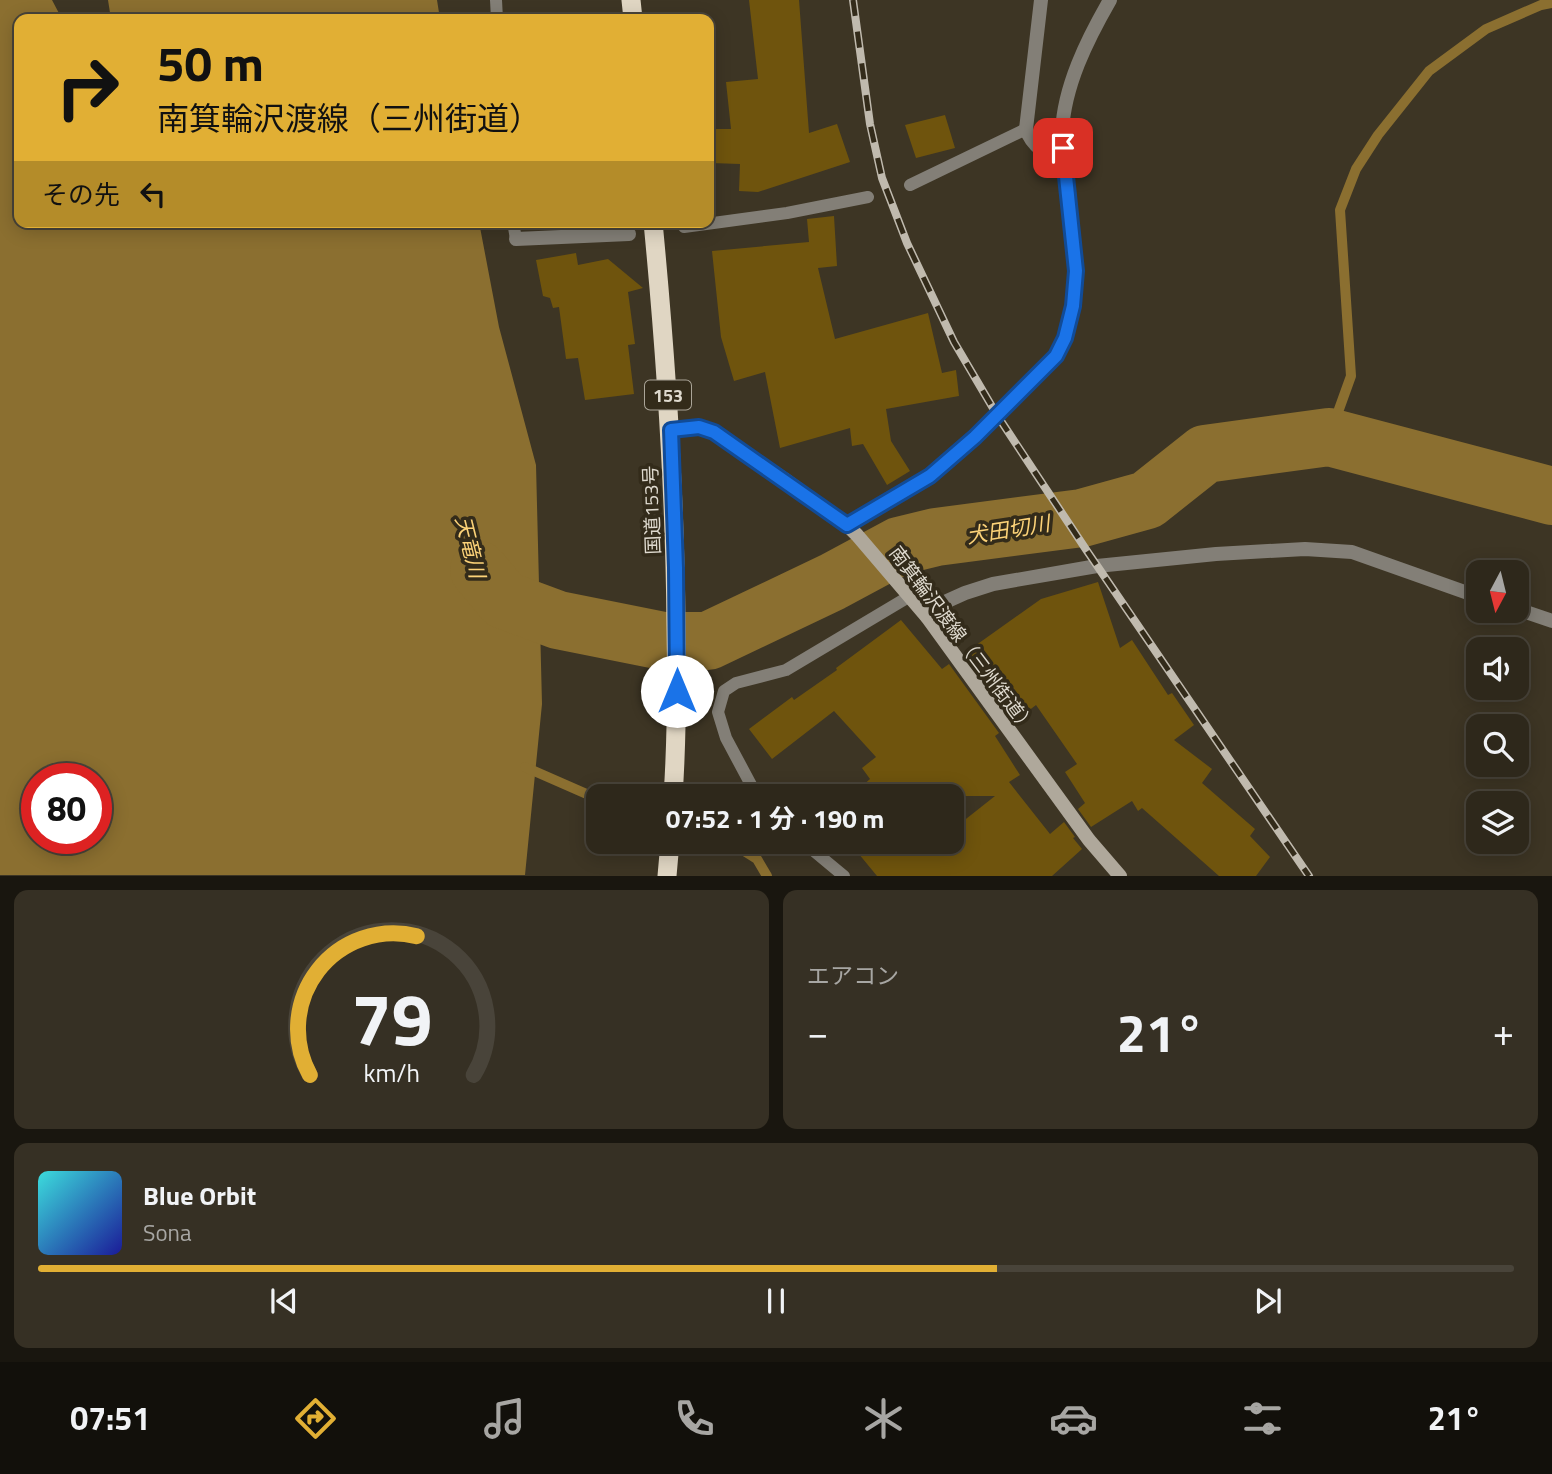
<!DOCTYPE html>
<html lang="ja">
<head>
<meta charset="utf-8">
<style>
  :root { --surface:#2e281b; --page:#363024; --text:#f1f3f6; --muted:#a7a6a3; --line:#49443a; --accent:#e1af34 }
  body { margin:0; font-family:"Titillium Web","Noto Sans JP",sans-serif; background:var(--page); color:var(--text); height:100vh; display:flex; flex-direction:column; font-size:26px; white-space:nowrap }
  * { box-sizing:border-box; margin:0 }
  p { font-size:23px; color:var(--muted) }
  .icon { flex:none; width:38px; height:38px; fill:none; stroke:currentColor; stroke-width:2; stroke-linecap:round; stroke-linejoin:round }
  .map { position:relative; height:876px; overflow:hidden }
  .panel { display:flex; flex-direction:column; gap:14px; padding:14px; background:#19160f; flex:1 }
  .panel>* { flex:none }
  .top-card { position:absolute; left:14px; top:14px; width:700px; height:214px; border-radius:14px; box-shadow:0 4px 18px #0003,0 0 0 2px var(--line); background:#e1af34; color:#111; overflow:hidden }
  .needle { width:46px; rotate:187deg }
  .tools { position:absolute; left:1466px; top:560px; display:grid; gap:14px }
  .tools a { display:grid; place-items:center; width:63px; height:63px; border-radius:14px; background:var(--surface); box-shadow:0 4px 18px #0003,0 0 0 2px var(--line); font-size:35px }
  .speed { position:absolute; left:21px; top:763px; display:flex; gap:14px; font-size:35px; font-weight:700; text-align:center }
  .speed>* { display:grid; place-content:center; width:91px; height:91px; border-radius:50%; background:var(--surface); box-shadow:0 4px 18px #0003,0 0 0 2px var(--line); line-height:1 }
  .speed .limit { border:10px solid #d22; background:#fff; color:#111 }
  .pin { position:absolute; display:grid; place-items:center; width:60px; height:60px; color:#fff; margin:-30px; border-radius:14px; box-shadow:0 4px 10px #0006 }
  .me { position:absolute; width:77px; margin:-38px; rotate:0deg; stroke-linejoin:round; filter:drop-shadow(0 0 5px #0008) }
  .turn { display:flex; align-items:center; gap:24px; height:147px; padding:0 28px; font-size:32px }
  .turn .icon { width:91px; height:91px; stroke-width:2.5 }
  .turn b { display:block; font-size:49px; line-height:60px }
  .then { display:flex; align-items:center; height:66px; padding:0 28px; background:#0003; gap:14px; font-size:26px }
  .big { font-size:52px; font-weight:700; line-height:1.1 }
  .panel .tile { flex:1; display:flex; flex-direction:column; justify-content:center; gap:10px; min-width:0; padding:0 24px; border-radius:14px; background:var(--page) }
  .panel .dial { align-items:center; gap:0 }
  .dial svg { height:182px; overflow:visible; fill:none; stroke:var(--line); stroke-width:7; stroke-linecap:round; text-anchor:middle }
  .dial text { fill:var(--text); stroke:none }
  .song { display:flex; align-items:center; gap:21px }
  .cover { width:84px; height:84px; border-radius:10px; background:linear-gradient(135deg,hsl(180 70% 55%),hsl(240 70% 35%)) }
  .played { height:7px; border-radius:4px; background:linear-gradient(90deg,var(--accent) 65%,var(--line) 65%) }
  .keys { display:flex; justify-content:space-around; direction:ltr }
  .heat { display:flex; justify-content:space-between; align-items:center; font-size:38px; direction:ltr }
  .panel .tiles { flex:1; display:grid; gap:14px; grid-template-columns:1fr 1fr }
  .tile:last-child { grid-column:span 2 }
  .trip { position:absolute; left:586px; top:784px; width:378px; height:70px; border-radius:14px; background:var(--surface); box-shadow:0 4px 18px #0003,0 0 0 2px var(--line); font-weight:700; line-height:70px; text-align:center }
  .menu { display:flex; height:112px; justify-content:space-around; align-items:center; background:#12100b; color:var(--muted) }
  .menu .icon { width:49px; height:49px }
  .menu .selected { color:var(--accent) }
  .menu b { font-size:32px; color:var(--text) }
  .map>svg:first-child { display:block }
</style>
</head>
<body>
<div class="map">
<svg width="1552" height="876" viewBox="0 0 1552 876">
  <rect width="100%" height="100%" fill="#3d3524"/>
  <path fill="#8b6f30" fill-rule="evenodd" d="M0,0H52L62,19H19V222H479L499,327L536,465L542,704L525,875H0ZM37,779H96V838H37Z
    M108,0H437L440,19H111Z"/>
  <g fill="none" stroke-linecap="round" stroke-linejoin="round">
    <path stroke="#8b6f30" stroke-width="10" d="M1329,437L1351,376L1340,210L1356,169L1378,135L1429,71L1486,29L1541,5L1552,3
      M525,767L598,799
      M730,842L757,859L767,876"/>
    <path stroke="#8b6f30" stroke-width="58" d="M479,570L504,600L558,620L663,641H708L832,582L899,546L936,537L1082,518L1147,500L1205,454L1329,437L1552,496"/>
  </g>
  <path fill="#6f540d" d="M749,0H799L809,133L837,124L850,162L758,192L739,191L740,164L711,163L712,129H731L726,82L758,79Z
    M945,115L955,148L916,158L905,125Z
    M834,216L837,266L818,268L835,339L928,313L942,373L956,370L959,396L886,409L891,441L910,471L887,485L863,444L852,446L850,428L780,448L765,372L734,381L721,337L712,251L809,242L807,219Z
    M576,253L578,265L608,259L643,288L628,292L635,344L628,345L634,394L585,400L578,358L566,359L559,307L553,308L550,298L543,296L536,260Z
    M1098,582L1120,648L1132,640L1168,695L1172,693L1194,725L1174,740L1212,769L1202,783L1255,829L1250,836L1270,857L1256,876H1219L1142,808L1138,811L1132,801L1091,827L1078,809L1085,803L1065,772L1077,764L1036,705L1015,721L965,653L1041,599Z
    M901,620L942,669L949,664L999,733L995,736L1020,775L1009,782L1050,834L1064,822L1075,837L1073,838L1082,849L1052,876H877L849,842H907L919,856L937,842H952V830L995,796H851L870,779L862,768L876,757L834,711L772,759L749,729L792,697L794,700L837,670L836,668Z"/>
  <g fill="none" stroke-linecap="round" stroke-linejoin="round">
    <path stroke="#837f77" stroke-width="12" d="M496,0L497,19
      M910,185L1026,129
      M513,222L516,239
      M684,227L787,213L868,197
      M757,796L726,738L718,712L724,691L736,683L786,670L910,596
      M803,842L844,876"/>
    <path stroke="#837f77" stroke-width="14" d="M1041,0L1026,129C1031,145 1050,159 1065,165
      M516,239L629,234
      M847,525L930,476L975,437L1056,356L1065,338L1073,306L1076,271L1062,132C1064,86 1087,40 1110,0"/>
    <path stroke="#837f77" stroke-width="14" d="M1517,609L1552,621
      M927,617L945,602L965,593L993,584L1097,566L1216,554L1305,549L1352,552L1479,597"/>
    <path stroke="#afa89b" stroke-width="14" d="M671,430L699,427L714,432L784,479L847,525L857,535L927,617L1089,840L1120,876"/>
    <path stroke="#e0d6c3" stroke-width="19" d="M631,0L633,19
      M653,222C666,357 675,491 676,626C677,683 677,739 673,796
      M667,876L670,842"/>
    <g stroke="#c0baae" stroke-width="8">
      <path id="rail" d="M853,0L870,124L882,178L907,243L954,342L997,415L1087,551L1309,876"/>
    </g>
    <use href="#rail" stroke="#332b1a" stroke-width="5" stroke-dasharray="16" stroke-linecap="butt"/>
  </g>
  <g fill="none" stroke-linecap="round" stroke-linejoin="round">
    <g stroke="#114b97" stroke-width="18">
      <path id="route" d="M677,691L676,568L671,430L699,427L714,432L847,525L930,476L975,437L1056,356L1065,338L1073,306L1076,271L1063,148"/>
    </g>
    <use href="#route" stroke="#1a73e8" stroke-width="12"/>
  </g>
  <g text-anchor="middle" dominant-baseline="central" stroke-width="7" stroke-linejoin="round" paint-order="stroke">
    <rect fill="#332b1a" stroke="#aba598" stroke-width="2" x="645" y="380.5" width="46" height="29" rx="5"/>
    <g font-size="18" font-weight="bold" fill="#ded9ce">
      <text x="668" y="395">153</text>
    </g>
    <g font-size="19" fill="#ded9ce" stroke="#332b1a">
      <text transform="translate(651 510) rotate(-92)">国道153号</text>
      <text transform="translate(963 639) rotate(53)">南箕輪沢渡線（三州街道）</text>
    </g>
    <g font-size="21" font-style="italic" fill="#fcd278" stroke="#332b1a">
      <text transform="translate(1008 529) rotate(-9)">犬田切川</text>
      <text transform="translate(471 547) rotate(76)">天竜川</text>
    </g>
  </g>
</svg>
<div class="tools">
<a><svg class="needle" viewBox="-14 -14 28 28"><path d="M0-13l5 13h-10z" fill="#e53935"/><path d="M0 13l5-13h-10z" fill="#a7a6a3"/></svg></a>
<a><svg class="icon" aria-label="sound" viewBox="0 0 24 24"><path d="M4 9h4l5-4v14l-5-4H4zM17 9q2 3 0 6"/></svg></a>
<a><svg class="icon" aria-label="search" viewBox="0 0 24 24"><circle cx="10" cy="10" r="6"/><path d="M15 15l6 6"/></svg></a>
<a><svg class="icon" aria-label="layers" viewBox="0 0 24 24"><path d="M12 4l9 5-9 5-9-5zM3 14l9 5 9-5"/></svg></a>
</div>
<div class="speed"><div class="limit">80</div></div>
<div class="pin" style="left:1063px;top:148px;background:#d93025"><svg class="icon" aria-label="arrive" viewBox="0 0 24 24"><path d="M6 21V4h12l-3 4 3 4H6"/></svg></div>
<svg class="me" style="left:677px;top:691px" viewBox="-20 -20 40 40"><circle r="19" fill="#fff"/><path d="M0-13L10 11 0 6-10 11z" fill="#1a73e8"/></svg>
<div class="trip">07:52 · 1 分 · 190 m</div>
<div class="top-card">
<div class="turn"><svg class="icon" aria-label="right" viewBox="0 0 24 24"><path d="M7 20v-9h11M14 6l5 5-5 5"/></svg><div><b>50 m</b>南箕輪沢渡線（三州街道）</div></div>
<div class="then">その先<svg class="icon" aria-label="left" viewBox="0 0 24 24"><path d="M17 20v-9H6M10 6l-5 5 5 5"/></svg></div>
</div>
</div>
<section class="panel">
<div class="tiles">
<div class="tile dial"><svg viewBox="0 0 100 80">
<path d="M14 69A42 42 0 1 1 86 69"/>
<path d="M14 69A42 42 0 0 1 61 8" stroke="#e1af34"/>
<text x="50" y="56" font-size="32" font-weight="700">79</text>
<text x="50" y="72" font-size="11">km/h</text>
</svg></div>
<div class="tile"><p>エアコン</p>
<div class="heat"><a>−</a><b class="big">21°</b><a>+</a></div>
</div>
<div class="tile">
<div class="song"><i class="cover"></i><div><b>Blue Orbit</b><p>Sona</p></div></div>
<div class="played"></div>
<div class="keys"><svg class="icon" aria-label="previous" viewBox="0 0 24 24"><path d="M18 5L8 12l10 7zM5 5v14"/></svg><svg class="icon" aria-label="pause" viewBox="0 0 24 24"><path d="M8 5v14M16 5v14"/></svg><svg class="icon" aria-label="next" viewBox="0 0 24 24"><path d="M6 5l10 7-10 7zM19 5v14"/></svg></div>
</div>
</div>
</section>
<nav class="menu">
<b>07:51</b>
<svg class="icon selected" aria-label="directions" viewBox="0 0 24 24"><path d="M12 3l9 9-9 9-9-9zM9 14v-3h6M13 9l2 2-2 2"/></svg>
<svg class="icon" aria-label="music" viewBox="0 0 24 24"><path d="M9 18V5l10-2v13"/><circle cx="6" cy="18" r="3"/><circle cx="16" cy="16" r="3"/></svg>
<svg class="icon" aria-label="phone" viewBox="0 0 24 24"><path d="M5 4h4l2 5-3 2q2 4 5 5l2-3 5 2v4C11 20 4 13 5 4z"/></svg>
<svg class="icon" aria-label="climate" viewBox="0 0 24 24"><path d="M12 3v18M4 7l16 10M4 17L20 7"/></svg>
<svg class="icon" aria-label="car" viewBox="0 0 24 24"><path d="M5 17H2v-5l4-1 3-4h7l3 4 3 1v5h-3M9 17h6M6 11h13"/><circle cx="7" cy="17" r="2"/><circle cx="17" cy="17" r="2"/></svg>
<svg class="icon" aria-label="filters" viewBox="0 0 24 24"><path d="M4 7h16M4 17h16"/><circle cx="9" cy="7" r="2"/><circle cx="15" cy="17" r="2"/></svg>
<b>21°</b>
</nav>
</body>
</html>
